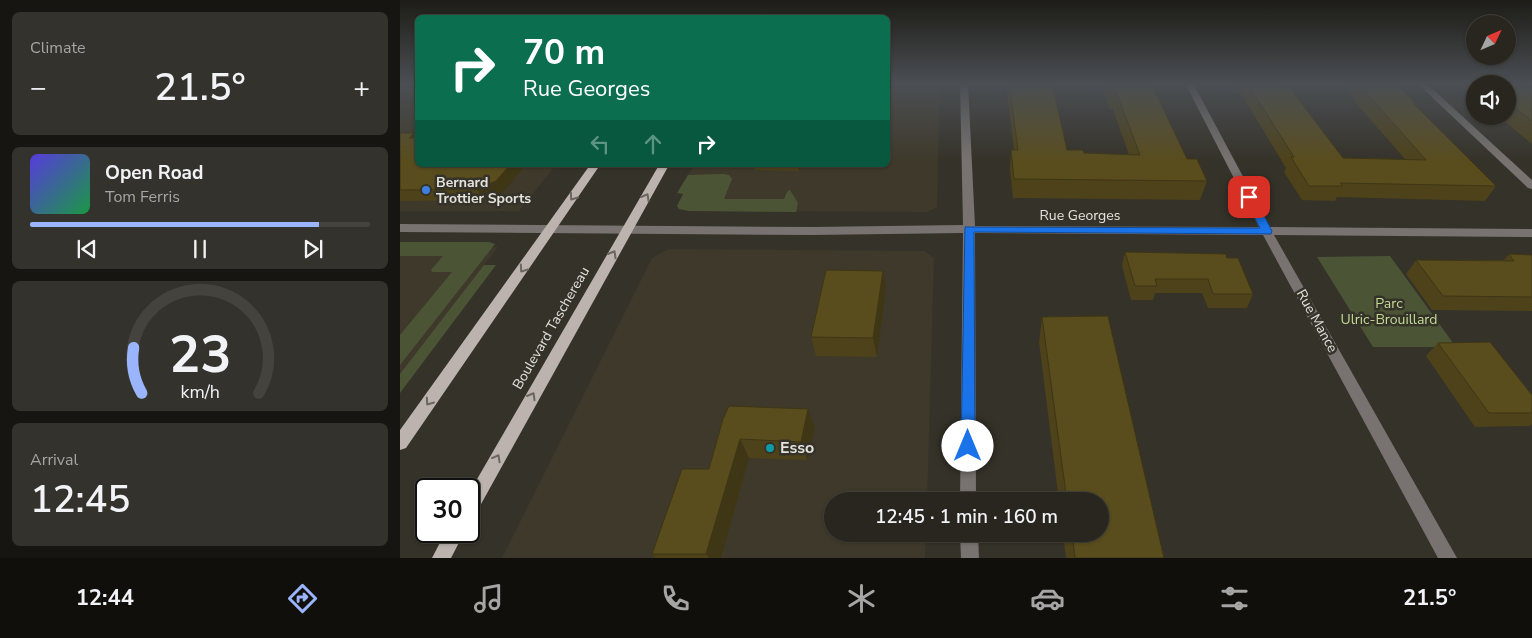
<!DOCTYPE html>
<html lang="en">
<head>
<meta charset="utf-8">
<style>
  :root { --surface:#28261f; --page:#34322c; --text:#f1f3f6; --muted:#a5a5a4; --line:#44433d; --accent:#9ab5fd }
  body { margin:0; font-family:"Nunito Sans",sans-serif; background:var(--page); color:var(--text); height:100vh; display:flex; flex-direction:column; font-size:19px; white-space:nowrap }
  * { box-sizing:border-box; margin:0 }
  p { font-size:16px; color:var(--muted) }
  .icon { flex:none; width:28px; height:28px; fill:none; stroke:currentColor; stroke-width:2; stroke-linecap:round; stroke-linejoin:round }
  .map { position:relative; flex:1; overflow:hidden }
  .details { display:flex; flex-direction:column; gap:12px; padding:12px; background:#161511; width:400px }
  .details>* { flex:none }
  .hud { position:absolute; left:15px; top:15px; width:475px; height:152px; border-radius:8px; box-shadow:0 1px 4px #0004,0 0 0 1px var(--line); background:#0b6e4f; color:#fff; overflow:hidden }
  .needle { width:32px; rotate:46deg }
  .buttons { position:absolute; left:1066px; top:15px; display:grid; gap:10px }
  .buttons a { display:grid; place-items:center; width:50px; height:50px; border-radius:50%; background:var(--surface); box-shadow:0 1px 4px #0004,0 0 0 1px var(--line); font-size:25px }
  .speed { position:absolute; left:15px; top:478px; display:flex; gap:10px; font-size:25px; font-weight:700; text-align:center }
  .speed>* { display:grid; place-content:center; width:65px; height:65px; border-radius:50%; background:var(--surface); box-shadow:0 1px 4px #0004,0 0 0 1px var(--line); line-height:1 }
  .speed .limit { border:2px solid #111; border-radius:8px; background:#fff; color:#111 }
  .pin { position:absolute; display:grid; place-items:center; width:42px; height:42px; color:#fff; margin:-21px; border-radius:10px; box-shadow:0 2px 8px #0006 }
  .me { position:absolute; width:55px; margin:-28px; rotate:0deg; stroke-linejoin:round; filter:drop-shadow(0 0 4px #0008) }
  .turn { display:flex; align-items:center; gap:18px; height:105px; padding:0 25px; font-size:22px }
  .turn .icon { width:65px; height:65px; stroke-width:2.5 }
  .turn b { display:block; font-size:35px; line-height:42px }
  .lanes { display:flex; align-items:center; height:48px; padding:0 25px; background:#0003; justify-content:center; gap:25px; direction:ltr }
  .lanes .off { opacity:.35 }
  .big { font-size:38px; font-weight:600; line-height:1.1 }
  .details .card { flex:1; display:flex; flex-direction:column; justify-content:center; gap:8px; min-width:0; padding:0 18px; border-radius:8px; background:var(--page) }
  .details .dial { align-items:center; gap:0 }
  .dial svg { height:130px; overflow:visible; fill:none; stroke:var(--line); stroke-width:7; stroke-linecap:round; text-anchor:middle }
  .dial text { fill:var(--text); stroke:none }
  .song { display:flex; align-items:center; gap:15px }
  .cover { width:60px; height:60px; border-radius:8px; background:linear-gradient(135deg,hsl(250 70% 55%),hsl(140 70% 35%)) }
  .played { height:5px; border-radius:2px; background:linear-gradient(90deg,var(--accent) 85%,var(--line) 85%) }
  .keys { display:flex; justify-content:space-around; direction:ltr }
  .heat { display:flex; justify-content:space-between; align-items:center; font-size:28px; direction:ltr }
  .trip { position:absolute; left:424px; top:492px; width:285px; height:50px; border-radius:25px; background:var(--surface); box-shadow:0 1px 4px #0004,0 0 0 1px var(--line); font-weight:600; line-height:50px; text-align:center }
  .dock { display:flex; height:80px; justify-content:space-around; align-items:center; background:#100f0c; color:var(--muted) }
  .dock .icon { width:35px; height:35px }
  .dock .active { color:var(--accent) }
  .dock b { font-size:22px; color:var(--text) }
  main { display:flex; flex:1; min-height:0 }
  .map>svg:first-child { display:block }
</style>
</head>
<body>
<main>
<section class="details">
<div class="card"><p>Climate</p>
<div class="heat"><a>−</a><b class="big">21.5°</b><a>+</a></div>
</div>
<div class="card">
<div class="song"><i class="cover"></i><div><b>Open Road</b><p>Tom Ferris</p></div></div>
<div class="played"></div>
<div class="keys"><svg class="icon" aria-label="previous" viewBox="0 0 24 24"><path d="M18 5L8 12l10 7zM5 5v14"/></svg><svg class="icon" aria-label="pause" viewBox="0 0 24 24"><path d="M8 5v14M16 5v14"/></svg><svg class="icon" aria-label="next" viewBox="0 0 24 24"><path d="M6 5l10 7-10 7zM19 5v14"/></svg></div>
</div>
<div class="card dial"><svg viewBox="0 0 100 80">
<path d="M14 69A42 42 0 1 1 86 69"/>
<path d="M14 69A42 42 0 0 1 9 41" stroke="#9ab5fd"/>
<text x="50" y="56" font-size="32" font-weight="700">23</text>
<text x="50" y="72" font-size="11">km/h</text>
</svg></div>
<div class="card"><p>Arrival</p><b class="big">12:45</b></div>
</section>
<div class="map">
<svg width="1132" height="558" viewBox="0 0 1132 558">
  <rect width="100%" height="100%" fill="#353229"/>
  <path fill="#3e392a" d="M5,83H17L18,165H156L119,211H0V87Z
    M488,83H540L537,207L527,212L289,211L279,209L277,206L283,194L277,193L294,165H488Z
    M0,246L98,247L0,375Z
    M268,249L524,251L534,258L527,501H432V534H526L525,558H102L252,258Z"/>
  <path fill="#4b5536" d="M323,174L329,175L332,179L324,199H384L387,192L390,190L398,203L396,212L289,211L279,209L277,206L283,194L277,193L288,175Z
    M0,242H89L95,244L0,365V335L52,272H32L31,270L43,256H0Z
    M990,256L1056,347H973L917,257Z
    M84,265H96L0,393V374Z"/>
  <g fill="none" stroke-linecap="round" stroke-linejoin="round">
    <path fill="#787370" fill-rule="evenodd" d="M560,83H568L575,226L859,227L785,83H793L870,227L1132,229V237L874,235L1057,558H1038L863,235L575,233L576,501H560L563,233L412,235L0,232V224L412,227L563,225Z
      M1017,83H1026L1132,180V189L1128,188Z
      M560,534H578L579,558H561Z"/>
    <path fill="#bdb3ae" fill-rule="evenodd" d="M190,165H200L6,448L0,450V430Z
      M259,165H269L75,515L69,517V493Z
      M46,531H65L51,558H32Z"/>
  </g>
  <path fill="#4d421a" d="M5,83H18V101H17Z
    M606,83H652L667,150L684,153L729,155L713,109H709L701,83H751L787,159L807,181L800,200L613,198L610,169L611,150H614Z
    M827,83H876L878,87L943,158L1005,159L955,102L956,100L941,83H995L1015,103L1014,104L1096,186L1085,201L937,197L935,201L902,200L884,172L886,168L840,92H832Z
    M1056,83H1125L1132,88V144L1098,116H1108V84H1075V98Z
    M0,133L18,165H126L103,192L85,200L0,201Z
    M354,165H401L399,171L355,170Z
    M725,252L827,258L853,294L847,308H808L802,293H755L753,300H731L722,266Z
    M1109,254L1132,255V311L1032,310L1006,274L1016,260H1104Z
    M486,290L477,357L416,356L411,337Z
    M642,317L764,558H666L663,534H700V501H659L639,342Z
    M1038,343L1132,395V424L1130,426L1075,427L1026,356Z
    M323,419L415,428L407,460L349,458L321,558H255L252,554L309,469Z"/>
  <path fill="#3e3615" d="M14,133L18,138V148L9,138Z
    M110,165H126L103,192L85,200L77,189Z
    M398,165H401L399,171Z
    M483,271L486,290L477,357L473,338Z
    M408,409L415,428L407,460L401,442Z
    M340,439L349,458L321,558H309L306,554Z"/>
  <path fill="#594d1e" stroke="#3e3615" d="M609,83H652L667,150H683L684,153L740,155L716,91H713L710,83H751L787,159H797L807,181L614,179L611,150H618Z
    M847,83H876L878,87H889L943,158L1026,160L962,88H965L960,83H995L1015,103H1013L1096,186L940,183L943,186H909L891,157H894Z
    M1083,83H1125L1132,88V121L1108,102V84Z
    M0,133H14L9,138H18V165H110L96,181L77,189L0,190Z
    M725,252L826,254L827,258H838L853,294H813L808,279H755L757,286H735Z
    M1109,254L1132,255V297L1043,296L1016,260L1114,261Z
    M426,270L483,271L473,338L411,337Z
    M708,316L764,558H675L672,534H700V501H667L642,317Z
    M1090,342L1132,395V413H1089L1038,343Z
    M329,406L408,409L401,442L340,439L306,554H252L282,469H309L323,419Z"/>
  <defs><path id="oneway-chevron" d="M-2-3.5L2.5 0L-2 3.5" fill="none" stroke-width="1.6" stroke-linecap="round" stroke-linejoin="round" transform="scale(1.25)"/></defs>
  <g stroke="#6b665e">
    <use href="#oneway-chevron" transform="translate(173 197) rotate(125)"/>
    <use href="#oneway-chevron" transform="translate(246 197) rotate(-61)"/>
    <use href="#oneway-chevron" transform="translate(213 254) rotate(-60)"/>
    <use href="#oneway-chevron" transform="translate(123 269) rotate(125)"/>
    <use href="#oneway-chevron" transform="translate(132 396) rotate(-60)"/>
    <use href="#oneway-chevron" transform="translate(29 402) rotate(125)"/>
    <use href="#oneway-chevron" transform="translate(97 458) rotate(-61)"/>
  </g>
  <linearGradient id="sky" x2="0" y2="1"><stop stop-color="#1d1c17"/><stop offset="0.52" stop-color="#4b4f54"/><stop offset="1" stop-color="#4b4f54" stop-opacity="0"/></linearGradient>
  <rect width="1132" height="161" fill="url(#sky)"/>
  <path fill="#1a73e8" stroke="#114b97" d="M849,194L854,197L872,231L871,234L574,232L575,446L573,450L568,452L563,450L561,446L565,227L860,228L844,197Z"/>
  <circle fill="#3f7fe0" stroke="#353229" stroke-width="2" cx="26" cy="190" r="5"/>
  <circle fill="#0f9aa8" stroke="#353229" stroke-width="2" cx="370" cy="448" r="5"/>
  <g text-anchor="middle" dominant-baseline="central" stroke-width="5" stroke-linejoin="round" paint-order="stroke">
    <g font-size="14" font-weight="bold" fill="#e3e2dc" stroke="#353229" text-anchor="start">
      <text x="36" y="182">Bernard<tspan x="36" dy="16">Trottier Sports</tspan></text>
    </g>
    <g font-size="14" fill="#e3e2dc" stroke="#353229">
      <text x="680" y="215">Rue Georges</text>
      <text transform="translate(917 321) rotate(61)">Rue Mance</text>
      <text transform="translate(151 328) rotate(-60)">Boulevard Taschereau</text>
    </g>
    <g font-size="14" fill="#c2da93" stroke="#353229">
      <text x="989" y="303">Parc<tspan x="989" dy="16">Ulric-Brouillard</tspan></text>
    </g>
    <g font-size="16" font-weight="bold" fill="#e3e2dc" stroke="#353229" text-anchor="start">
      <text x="380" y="448">Esso</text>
    </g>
  </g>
</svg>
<div class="buttons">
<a><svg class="needle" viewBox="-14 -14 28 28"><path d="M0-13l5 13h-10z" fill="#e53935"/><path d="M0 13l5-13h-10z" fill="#a5a5a4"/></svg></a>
<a><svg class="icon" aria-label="sound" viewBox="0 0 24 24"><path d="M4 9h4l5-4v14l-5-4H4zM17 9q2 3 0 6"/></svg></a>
</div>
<div class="speed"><div class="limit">30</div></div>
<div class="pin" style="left:849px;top:197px;background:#d93025"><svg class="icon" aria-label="arrive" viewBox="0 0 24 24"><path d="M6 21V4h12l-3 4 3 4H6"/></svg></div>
<svg class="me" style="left:568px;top:446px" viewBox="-20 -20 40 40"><circle r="19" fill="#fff"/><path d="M0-13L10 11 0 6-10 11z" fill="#1a73e8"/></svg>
<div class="trip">12:45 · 1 min · 160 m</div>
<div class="hud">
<div class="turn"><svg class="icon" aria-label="right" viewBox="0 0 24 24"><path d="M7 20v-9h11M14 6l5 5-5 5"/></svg><div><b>70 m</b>Rue Georges</div></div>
<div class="lanes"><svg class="icon off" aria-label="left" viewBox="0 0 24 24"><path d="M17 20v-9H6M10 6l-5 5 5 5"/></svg><svg class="icon off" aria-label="ahead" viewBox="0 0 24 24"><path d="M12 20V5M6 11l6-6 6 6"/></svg><svg class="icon" aria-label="right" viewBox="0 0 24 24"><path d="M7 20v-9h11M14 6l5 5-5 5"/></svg></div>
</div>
</div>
</main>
<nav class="dock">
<b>12:44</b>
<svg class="icon active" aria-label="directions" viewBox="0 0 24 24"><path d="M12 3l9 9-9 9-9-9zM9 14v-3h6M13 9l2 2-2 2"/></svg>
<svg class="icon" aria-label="music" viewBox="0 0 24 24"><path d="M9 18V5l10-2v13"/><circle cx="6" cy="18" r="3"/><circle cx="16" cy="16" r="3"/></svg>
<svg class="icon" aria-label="phone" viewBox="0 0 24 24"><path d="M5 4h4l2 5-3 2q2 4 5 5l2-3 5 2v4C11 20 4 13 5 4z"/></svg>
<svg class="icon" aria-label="climate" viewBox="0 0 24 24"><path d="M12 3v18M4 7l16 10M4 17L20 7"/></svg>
<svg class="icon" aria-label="car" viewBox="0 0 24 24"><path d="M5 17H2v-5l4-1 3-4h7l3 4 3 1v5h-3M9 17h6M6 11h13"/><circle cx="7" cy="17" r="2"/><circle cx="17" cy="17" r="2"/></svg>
<svg class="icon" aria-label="filters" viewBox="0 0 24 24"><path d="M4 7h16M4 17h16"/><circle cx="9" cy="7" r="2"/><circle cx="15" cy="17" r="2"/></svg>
<b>21.5°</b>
</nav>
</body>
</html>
